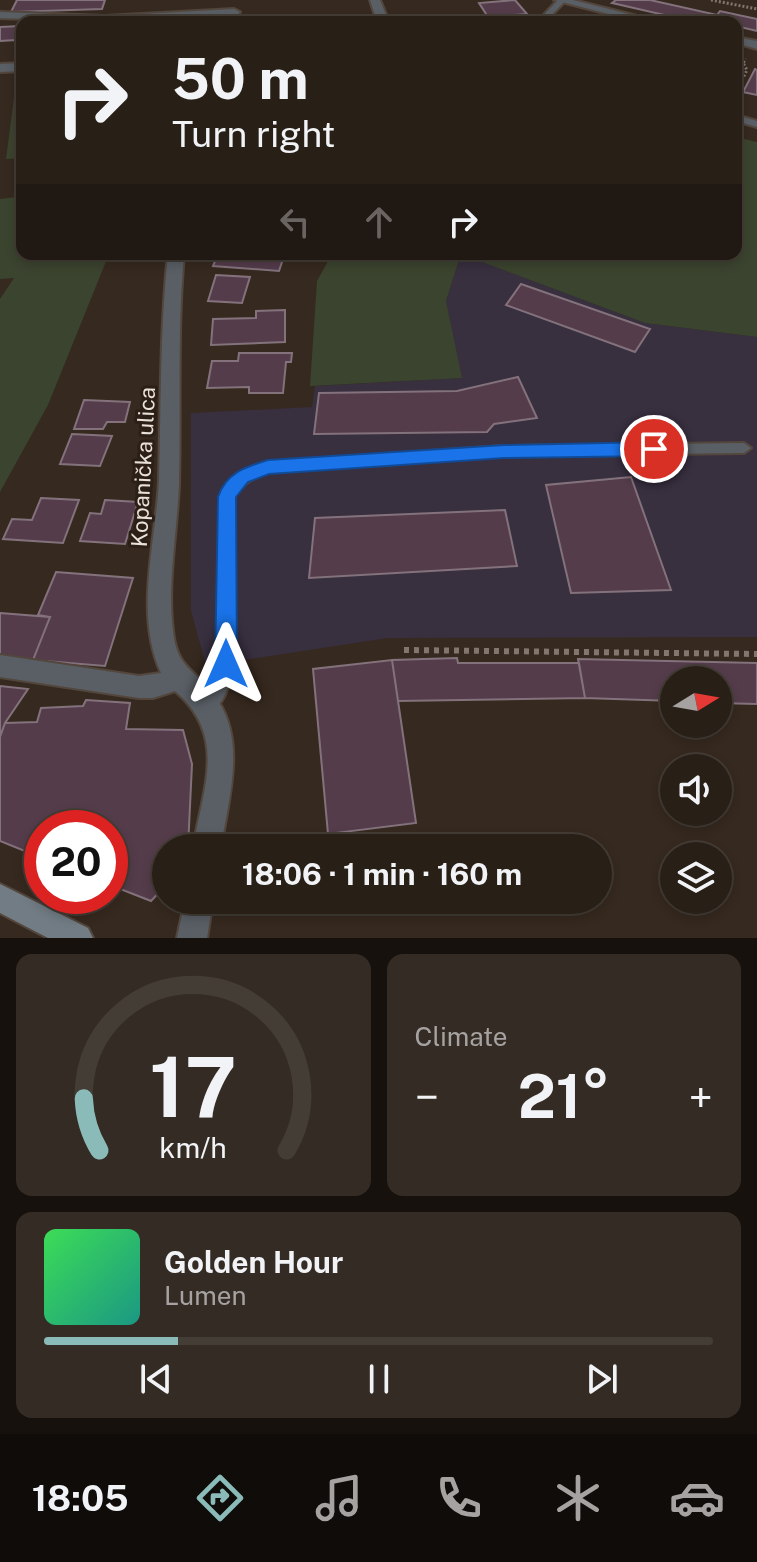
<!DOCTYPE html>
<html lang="en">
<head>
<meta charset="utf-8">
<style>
  :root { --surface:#281f17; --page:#342c24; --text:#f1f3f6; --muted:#a5a2a1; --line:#443d36; --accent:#8bbbb9 }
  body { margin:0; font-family:"Public Sans",sans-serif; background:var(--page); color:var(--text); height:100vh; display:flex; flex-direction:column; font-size:30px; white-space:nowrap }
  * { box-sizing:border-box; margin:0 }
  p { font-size:26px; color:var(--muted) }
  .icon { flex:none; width:44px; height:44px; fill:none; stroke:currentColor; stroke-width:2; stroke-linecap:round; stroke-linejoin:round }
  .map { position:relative; height:938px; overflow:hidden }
  .details { display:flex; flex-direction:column; gap:16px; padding:16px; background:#16110d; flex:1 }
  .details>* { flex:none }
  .guide { position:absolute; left:16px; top:16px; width:726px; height:244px; border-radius:16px; box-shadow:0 4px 12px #0003,0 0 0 2px var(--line); background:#281f17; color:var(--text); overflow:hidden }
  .needle { width:52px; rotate:79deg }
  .tools { position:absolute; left:660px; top:666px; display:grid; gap:16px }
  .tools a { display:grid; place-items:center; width:72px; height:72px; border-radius:50%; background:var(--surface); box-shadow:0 4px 12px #0003,0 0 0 2px var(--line); font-size:40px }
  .speed { position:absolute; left:24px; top:810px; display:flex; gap:16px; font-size:40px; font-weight:700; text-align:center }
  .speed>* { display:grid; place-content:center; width:104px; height:104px; border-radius:50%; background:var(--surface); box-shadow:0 4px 12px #0003,0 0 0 2px var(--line); line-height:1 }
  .speed .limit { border:12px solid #d22; background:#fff; color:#111 }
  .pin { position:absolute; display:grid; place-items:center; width:68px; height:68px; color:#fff; margin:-34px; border:4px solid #fff; border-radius:50%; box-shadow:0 2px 8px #0007 }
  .me { position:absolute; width:88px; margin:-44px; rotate:0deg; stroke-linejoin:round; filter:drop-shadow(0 0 6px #0008) }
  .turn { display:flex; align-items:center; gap:28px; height:168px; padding:0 24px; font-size:36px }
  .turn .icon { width:104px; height:104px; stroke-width:2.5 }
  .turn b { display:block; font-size:56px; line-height:68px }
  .lanes { display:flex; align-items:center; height:76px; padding:0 24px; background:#0003; justify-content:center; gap:40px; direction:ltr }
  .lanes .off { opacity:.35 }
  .big { font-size:60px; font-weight:700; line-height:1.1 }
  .details .tile { flex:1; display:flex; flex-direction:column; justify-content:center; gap:12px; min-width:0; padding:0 28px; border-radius:16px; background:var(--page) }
  .details .dial { align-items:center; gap:0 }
  .dial svg { height:208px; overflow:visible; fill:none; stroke:var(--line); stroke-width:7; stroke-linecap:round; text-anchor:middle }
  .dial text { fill:var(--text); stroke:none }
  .song { display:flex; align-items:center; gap:24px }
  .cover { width:96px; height:96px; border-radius:12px; background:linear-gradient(135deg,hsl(130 70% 55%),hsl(170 70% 35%)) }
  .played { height:8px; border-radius:4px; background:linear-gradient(90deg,var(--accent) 20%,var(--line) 20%) }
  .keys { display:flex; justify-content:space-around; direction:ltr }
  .heat { display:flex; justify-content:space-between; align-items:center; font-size:44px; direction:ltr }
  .details .tiles { flex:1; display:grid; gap:16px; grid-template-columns:1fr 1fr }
  .tile:last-child { grid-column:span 2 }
  .trip { position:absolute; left:152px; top:834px; width:460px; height:80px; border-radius:40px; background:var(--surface); box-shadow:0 4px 12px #0003,0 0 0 2px var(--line); font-weight:700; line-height:80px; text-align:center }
  .menu { display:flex; height:128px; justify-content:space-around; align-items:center; background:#100c09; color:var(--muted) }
  .menu .icon { width:56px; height:56px }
  .menu .current { color:var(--accent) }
  .menu b { font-size:36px; color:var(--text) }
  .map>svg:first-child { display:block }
</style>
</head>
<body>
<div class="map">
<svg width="757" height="938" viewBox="0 0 757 938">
  <rect width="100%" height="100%" fill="#36291f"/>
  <path fill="#382f3f" d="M461,254L645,323L757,337V637L388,638L206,666L191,611V413L312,407L315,386L461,378L446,301Z"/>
  <path fill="#3b442f" d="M22,86V254H109L48,405L0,492V299L14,278L0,279V199L16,197L20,158L6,159L15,90Z
    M736,137L757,142V337L645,323L461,254L446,301L462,378L310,386L317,281L332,254H736Z"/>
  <path fill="#543c4b" stroke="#83727c" stroke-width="2" d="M17,0H105L102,9L11,12Z
    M515,0L527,14L488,17L479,3Z
    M616,0H650L717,15L720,11L757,19V31L736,26V22H695L612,3Z
    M20,26L16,40L0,41V27Z
    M755,69L757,70V95L743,92Z
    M218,254H252L251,257L283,259L279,271L213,266Z
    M216,275L250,277L242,303L208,301Z
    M521,284L650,329L635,352L506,305Z
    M285,310V342L211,345L213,319L256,318V311Z
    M239,353H292L291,362H286L283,393H249V387L207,388L212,361H238Z
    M518,377L537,418L494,424L487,432L314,434L319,393L457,391Z
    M84,400L130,402L125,422H107L103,429H74Z
    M72,434L112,436L100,466L60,464Z
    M631,477L671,590L571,593L546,485Z
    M41,498L79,500L63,543L3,539L12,519L32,520Z
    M105,500L138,502L125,544L80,541L90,513L101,514Z
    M505,510L517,566L309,578L315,518Z
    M56,572L133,578L105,666L33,660L50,617L38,615Z
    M0,613L50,617L33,660L0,657Z
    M457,658L458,663H579L585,698L398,701L392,660Z
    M578,659L757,663V704L718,703V680H674V701L585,698Z
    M392,660L416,823L328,834L313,669Z
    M0,686L28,689L5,723L0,737Z
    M86,700L130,703L126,729L183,730L192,764L188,848H166V885L151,901L110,885V828H42V858L0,841V737L5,723L37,722L41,708L83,706Z"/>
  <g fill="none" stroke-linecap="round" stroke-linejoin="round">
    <g stroke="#53463d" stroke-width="4">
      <path id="lane" d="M558,0H566L545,22H537Z
        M736,115L757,121V127L736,121Z
        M744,443L751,448L744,453L504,456L269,472C254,478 242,483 234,497V664C230,681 226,705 208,713L202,711L199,705L212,684L218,664L220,497C230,475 246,469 268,462L504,446Z"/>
    </g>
    <g stroke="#53463d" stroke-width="4">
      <path id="street" d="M370,0H380L389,22H377Z
        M554,0H573L661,22H640Z
        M234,9L240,12L238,14L111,22L0,18V12L105,16Z
        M736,37L757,41V49L736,43Z
        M22,63V71L0,72V64Z
        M168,254H184C177,331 181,408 179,485C177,533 167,583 173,631C177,669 194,668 214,695C248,739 228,799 221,848H193C203,788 228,736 175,691L153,698H139L0,677V655L139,676L161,673C134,614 156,542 159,480C161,404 160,329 168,254Z
        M185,900H213L207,938H177Z"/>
    </g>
    <g stroke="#53463d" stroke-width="4">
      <path id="secondary" d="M0,884L88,928L93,938H48L0,913Z"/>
    </g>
    <path stroke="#82776e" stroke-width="3" stroke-dasharray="2 2" stroke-linecap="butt" d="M711,0L757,9
      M742,80L747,70L743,63L746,59"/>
    <path stroke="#82776e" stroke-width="6" stroke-dasharray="5 5" stroke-linecap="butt" d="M404,650L757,654"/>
    <use href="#lane" fill="#595f65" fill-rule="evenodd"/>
    <use href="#street" fill="#595f65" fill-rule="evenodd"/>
    <use href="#secondary" fill="#727c84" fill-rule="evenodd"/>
  </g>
  <path fill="#1a73e8" stroke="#114b97" stroke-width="2" d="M654,442L663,449L654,456L504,458L269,474L248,482L236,497L237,664L233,671L226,674L218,671L215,664L218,497C226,473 245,467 268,460L504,445Z"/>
  <g text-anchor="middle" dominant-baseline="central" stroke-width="6" stroke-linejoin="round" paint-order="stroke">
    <g font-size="22" fill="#e9e1da" stroke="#2b1f16">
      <text transform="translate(143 467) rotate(-87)">Kopanička ulica</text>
    </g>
  </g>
</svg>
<div class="tools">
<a><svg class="needle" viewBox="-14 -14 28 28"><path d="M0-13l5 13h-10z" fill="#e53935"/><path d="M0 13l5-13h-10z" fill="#a5a2a1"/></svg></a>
<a><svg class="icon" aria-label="sound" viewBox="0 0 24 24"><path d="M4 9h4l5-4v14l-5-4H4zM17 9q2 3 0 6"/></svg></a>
<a><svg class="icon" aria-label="layers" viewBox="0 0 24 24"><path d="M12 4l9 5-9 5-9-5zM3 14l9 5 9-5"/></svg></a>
</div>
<div class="speed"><div class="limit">20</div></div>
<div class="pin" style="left:654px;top:449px;background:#d93025"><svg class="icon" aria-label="arrive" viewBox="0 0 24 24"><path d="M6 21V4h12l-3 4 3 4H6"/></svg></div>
<svg class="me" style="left:226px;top:664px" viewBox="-20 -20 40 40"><path d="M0-17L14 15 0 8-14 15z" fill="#1a73e8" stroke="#fff" stroke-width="4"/></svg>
<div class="trip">18:06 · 1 min · 160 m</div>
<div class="guide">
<div class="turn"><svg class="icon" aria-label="right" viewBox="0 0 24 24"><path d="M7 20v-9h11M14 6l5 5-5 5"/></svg><div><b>50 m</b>Turn right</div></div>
<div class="lanes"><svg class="icon off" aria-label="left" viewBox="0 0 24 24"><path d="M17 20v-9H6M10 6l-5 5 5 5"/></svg><svg class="icon off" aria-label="ahead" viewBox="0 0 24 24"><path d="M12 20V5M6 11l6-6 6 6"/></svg><svg class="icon" aria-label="right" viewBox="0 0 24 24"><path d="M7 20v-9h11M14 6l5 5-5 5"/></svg></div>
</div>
</div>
<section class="details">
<div class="tiles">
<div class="tile dial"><svg viewBox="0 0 100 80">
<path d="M14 69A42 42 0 1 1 86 69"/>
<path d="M14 69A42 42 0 0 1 8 49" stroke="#8bbbb9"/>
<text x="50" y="56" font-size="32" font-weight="700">17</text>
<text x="50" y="72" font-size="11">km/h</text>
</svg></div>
<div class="tile"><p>Climate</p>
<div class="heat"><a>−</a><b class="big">21°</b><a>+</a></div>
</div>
<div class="tile">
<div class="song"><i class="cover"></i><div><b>Golden Hour</b><p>Lumen</p></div></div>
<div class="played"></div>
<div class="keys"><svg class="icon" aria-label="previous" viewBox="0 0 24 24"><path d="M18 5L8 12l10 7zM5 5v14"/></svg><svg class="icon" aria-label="pause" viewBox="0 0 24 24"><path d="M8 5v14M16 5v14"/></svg><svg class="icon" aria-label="next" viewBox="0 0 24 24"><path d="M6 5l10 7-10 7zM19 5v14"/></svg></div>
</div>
</div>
</section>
<nav class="menu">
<b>18:05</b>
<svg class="icon current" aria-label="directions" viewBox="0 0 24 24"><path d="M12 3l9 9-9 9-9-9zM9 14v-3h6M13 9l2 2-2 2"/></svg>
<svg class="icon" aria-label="music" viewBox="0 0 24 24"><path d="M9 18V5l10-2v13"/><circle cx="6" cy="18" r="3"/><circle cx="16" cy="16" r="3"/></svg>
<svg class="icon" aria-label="phone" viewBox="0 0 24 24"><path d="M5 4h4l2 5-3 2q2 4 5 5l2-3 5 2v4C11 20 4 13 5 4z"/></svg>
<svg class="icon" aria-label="climate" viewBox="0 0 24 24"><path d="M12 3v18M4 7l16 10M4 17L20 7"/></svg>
<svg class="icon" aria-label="car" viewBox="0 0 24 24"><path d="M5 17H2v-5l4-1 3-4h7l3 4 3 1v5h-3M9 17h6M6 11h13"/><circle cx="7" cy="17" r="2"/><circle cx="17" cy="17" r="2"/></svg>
</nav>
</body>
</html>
